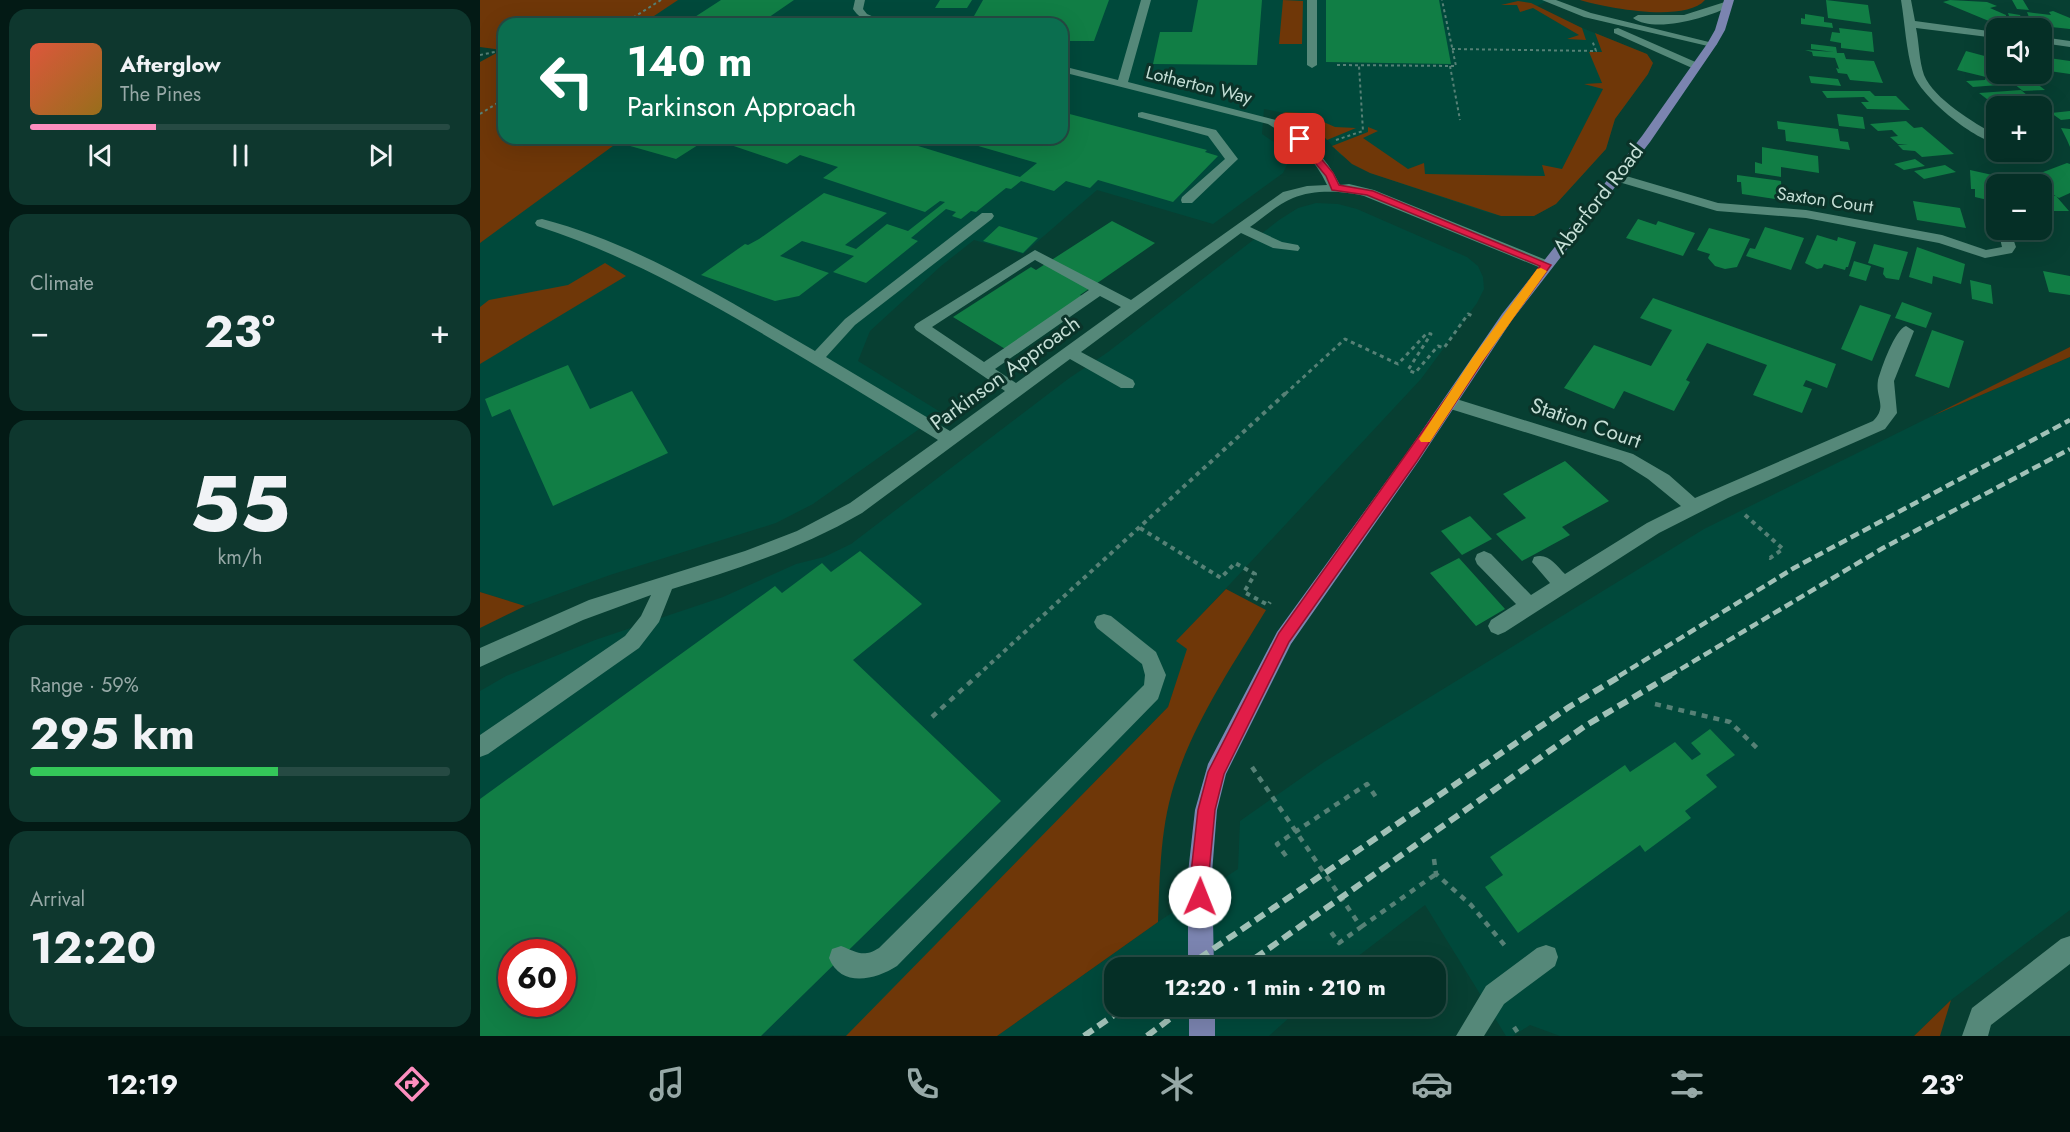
<!DOCTYPE html>
<html lang="en">
<head>
<meta charset="utf-8">
<style>
  :root { --surface:#052f26; --page:#0e372e; --text:#f1f3f6; --muted:#97a9a7; --line:#264a43; --accent:#fd8ebf }
  body { margin:0; font-family:Jost,sans-serif; background:var(--page); color:var(--text); height:100vh; display:flex; flex-direction:column; font-size:22px; white-space:nowrap }
  * { box-sizing:border-box; margin:0 }
  p { font-size:20px; color:var(--muted) }
  .icon { flex:none; width:33px; height:33px; fill:none; stroke:currentColor; stroke-width:2; stroke-linecap:round; stroke-linejoin:round }
  .map { position:relative; flex:1; overflow:hidden }
  .side { display:flex; flex-direction:column; gap:9px; padding:9px; background:#031a15; width:480px }
  .side>* { flex:none }
  .hud { position:absolute; left:18px; top:18px; width:570px; height:126px; border-radius:18px; box-shadow:0 6px 24px #0002,0 0 0 2px var(--line); background:#0b6e4f; color:#fff; overflow:hidden }
  .controls { position:absolute; left:1506px; top:18px; display:grid; gap:12px }
  .controls a { display:grid; place-items:center; width:66px; height:66px; border-radius:12px; background:var(--surface); box-shadow:0 6px 24px #0002,0 0 0 2px var(--line); font-size:30px }
  .speed { position:absolute; left:18px; top:939px; display:flex; gap:12px; font-size:30px; font-weight:700; text-align:center }
  .speed>* { display:grid; place-content:center; width:78px; height:78px; border-radius:50%; background:var(--surface); box-shadow:0 6px 24px #0002,0 0 0 2px var(--line); line-height:1 }
  .speed .limit { border:9px solid #d22; background:#fff; color:#111 }
  .pin { position:absolute; display:grid; place-items:center; width:51px; height:51px; color:#fff; margin:-26px; border-radius:12px; box-shadow:0 3px 9px #0006 }
  .me { position:absolute; width:66px; margin:-33px; rotate:1deg; stroke-linejoin:round; filter:drop-shadow(0 0 4px #0008) }
  .turn { display:flex; align-items:center; gap:21px; height:126px; padding:0 30px; font-size:27px }
  .turn .icon { width:78px; height:78px; stroke-width:2.5 }
  .turn b { display:block; font-size:42px; line-height:51px }
  .big { font-size:45px; font-weight:700; line-height:1.1 }
  .side .widget { flex:1; display:flex; flex-direction:column; justify-content:center; gap:9px; min-width:0; padding:0 21px; border-radius:18px; background:var(--page) }
  .side .dial { align-items:center; gap:0 }
  .dial b { font-size:78px; line-height:1 }
  .song { display:flex; align-items:center; gap:18px }
  .cover { width:72px; height:72px; border-radius:9px; background:linear-gradient(135deg,hsl(10 70% 55%),hsl(40 70% 35%)) }
  .played { height:6px; border-radius:3px; background:linear-gradient(90deg,var(--accent) 30%,var(--line) 30%) }
  .keys { display:flex; justify-content:space-around; direction:ltr }
  .heat { display:flex; justify-content:space-between; align-items:center; font-size:33px; direction:ltr }
  .charge { height:9px; border-radius:4px; background:linear-gradient(90deg,#34c759 59%,var(--line) 0) }
  .trip { position:absolute; left:624px; top:957px; width:342px; height:60px; border-radius:18px; background:var(--surface); box-shadow:0 6px 24px #0002,0 0 0 2px var(--line); font-weight:700; line-height:60px; text-align:center }
  .menu { display:flex; height:96px; justify-content:space-around; align-items:center; background:#02130f; color:var(--muted) }
  .menu .icon { width:42px; height:42px }
  .menu .on { color:var(--accent) }
  .menu b { font-size:27px; color:var(--text) }
  main { display:flex; flex:1; min-height:0 }
  .map>svg:first-child { display:block }
</style>
</head>
<body>
<main>
<section class="side">
<div class="widget">
<div class="song"><i class="cover"></i><div><b>Afterglow</b><p>The Pines</p></div></div>
<div class="played"></div>
<div class="keys"><svg class="icon" aria-label="previous" viewBox="0 0 24 24"><path d="M18 5L8 12l10 7zM5 5v14"/></svg><svg class="icon" aria-label="pause" viewBox="0 0 24 24"><path d="M8 5v14M16 5v14"/></svg><svg class="icon" aria-label="next" viewBox="0 0 24 24"><path d="M6 5l10 7-10 7zM19 5v14"/></svg></div>
</div>
<div class="widget"><p>Climate</p>
<div class="heat"><a>−</a><b class="big">23°</b><a>+</a></div>
</div>
<div class="widget dial"><b>55</b><p>km/h</p></div>
<div class="widget"><p>Range · 59%</p><b class="big">295 km</b><div class="charge"></div></div>
<div class="widget"><p>Arrival</p><b class="big">12:20</b></div>
</section>
<div class="map">
<svg width="1590" height="1036" viewBox="0 0 1590 1036">
  <rect width="100%" height="100%" fill="#073f32"/>
  <path fill="#00493b" fill-rule="evenodd" d="M191,0H1069L1057,6L1090,23L1167,54L1173,63L1168,74L1135,119L1126,149L1076,204L1054,216H1021L1005,212L890,173L859,154L840,131L826,122L809,114L784,109L782,134L806,150L809,161L803,173L733,224L617,190L543,254L494,240L461,266L390,331L378,361L462,413L333,504L296,523L130,575L45,606L0,592V124L24,138H582V24H154Z
    M836,203L858,204L877,209L987,257L998,266L1003,277L1004,289L997,303L941,379L697,641L708,649L688,707L368,1035L0,1036V691L26,676L115,640L243,597L316,564L344,557L371,544L588,379L628,352L799,220L818,208ZM32,952H82V1004H32Z
    M1590,357V910L1471,1000L1434,1036H1080L1050,1025L1033,1036H1026L945,905L864,967L634,968V1006L821,1007L789,1036H517L678,922L758,869L760,821L844,762L1224,529L1452,416Z"/>
  <path fill="#6f3708" d="M0,0H198L162,24H24V138H120L137,143L0,243V62L22,50L0,47Z
    M803,0L823,1L822,44H799Z
    M1100,0H1225C1205,23 1127,8 1100,0Z
    M1038,1L1051,3L1102,28L1106,40L1087,39L1099,35L1053,8L1040,12L1037,5H1021Z
    M1115,33L1167,54L1173,63L1168,74L1135,119L1126,149L1076,204L1054,216H1021L890,173L872,164L852,146L888,132V127L898,131L883,138L928,169L944,163L945,174L1065,176L1062,165L1082,169L1123,89L1104,84L1122,83L1109,52H1122Z
    M803,112L823,113L855,127L876,128L847,140C835,125 819,119 803,112Z
    M125,263L146,276L0,364V307L9,300L88,285Z
    M1590,347V357L1452,416Z
    M746,589L786,610C754,663 717,717 697,776C680,823 680,873 678,922L517,1036H366L688,707L707,649L696,641Z
    M0,592L45,606L0,628Z
    M1471,1000L1460,1036H1434Z"/>
  <path fill="#117e45" fill-rule="evenodd" d="M241,0H314L279,24H204Z
    M460,0H492L487,8H455Z
    M503,0H629L614,41H582V24H509L513,16H494Z
    M718,0H782L777,65L673,64L680,32H712Z
    M846,0H959L971,64L846,62Z
    M1346,0L1388,5L1391,24L1348,18Z
    M1470,0L1507,2L1517,6L1510,8L1526,15V20L1516,24L1463,2Z
    M1532,0H1543L1549,10L1537,9Z
    M1573,11L1590,18V29L1552,25L1547,12L1571,15L1569,12Z
    M1528,13L1540,15L1544,23L1531,22Z
    M1325,14L1344,17V22L1352,23L1353,28L1321,24V18L1325,19Z
    M1359,28L1392,32L1394,52L1361,48V43L1350,41L1352,32L1360,33Z
    M1331,44L1356,47L1357,53H1364L1366,59L1394,61L1403,83L1370,80L1367,74L1358,73L1356,68L1359,69L1355,58L1333,56L1332,52L1325,50L1354,52L1331,49Z
    M1486,51L1512,58L1513,56L1516,57V74H1524L1519,85L1493,87L1486,81L1505,80L1506,77L1477,70Z
    M1562,57L1590,61V74L1562,70Z
    M1544,74H1557L1561,82L1547,80Z
    M1329,76L1358,79L1361,86L1331,83Z
    M1556,83L1565,90L1543,91L1534,84Z
    M1541,90L1560,106H1516L1499,93Z
    M1342,91H1390L1395,96H1416L1430,110L1387,109L1381,102H1389L1384,97L1347,98Z
    M1590,111V119L1581,120L1571,113Z
    M582,112L727,150L725,152L738,156L693,202L618,180L610,188L586,181L574,191L541,181L531,189L526,188L496,212L491,211L481,219L472,216L476,212L466,209L431,238L438,241L386,283L353,272L374,256L322,241L300,256L349,273L319,296L295,301L221,275L265,244L268,245L279,239L344,193L407,213L365,245L376,249L407,224L428,231L465,202L460,201L445,212L343,178L358,167L320,155L307,164L230,138H412L540,177L557,163L474,139L471,141L463,138H582Z
    M1357,114L1383,117L1385,129L1359,126Z
    M1297,121L1358,129L1360,141L1368,142L1370,150L1306,141L1305,130L1298,129Z
    M1426,121L1434,128L1442,127L1474,154L1442,157L1435,151L1423,150L1418,145L1428,144H1418L1410,137L1418,136L1412,130L1398,131L1390,124Z
    M1581,128L1590,129V147L1587,140Z
    M122,138H229L196,159Z
    M1282,147L1338,156L1339,173L1301,167V177L1275,173V162L1282,164Z
    M1435,159L1445,166L1424,170L1414,164Z
    M1587,163L1590,164V193L1579,198L1562,188V184H1555L1545,179Z
    M1465,165L1476,172L1444,179L1434,171Z
    M1490,170L1526,178L1527,184H1516V202L1495,197V189H1491Z
    M1257,175L1301,181L1302,200L1262,194L1261,182H1257Z
    M1562,196H1576L1589,211H1571L1562,200Z
    M1433,201L1480,208L1486,228L1437,220Z
    M1158,219L1176,225L1178,221L1215,233L1203,256L1146,238Z
    M632,221L675,243L600,295L611,301L535,355L473,317L551,267L556,270Z
    M519,226L558,238L543,253L503,241Z
    M1285,227L1324,238L1311,270L1266,256L1270,248L1275,249Z
    M1229,228L1270,239L1257,267L1245,269L1235,266L1228,258L1230,254L1217,250Z
    M1337,235L1357,241L1358,237L1376,242L1368,267H1366L1365,270L1344,264L1342,268L1337,269L1325,263Z
    M1394,244L1428,252L1419,280L1406,278L1403,274L1404,268L1388,263Z
    M1437,247L1485,264L1481,284L1453,276L1452,284L1429,277Z
    M1374,261L1391,266L1386,281L1369,276Z
    M1563,271L1590,276V295L1569,292Z
    M1490,280L1511,285L1513,304L1492,299Z
    M1173,298L1356,364L1347,388L1326,380L1323,386L1332,389L1322,413L1273,395L1287,365L1227,343L1206,380L1210,382L1194,411L1144,391L1134,409L1084,388L1114,345L1171,366L1192,330L1160,318Z
    M1422,302L1452,313L1446,328L1415,318Z
    M1380,305L1411,315L1392,361L1361,349Z
    M1452,330L1484,341L1469,388L1435,376Z
    M88,365L110,409L152,391L188,453L73,506L30,409L12,417L5,399Z
    M1085,461L1129,501L1082,527L1090,535L1042,561L1016,534L1046,518L1023,494Z
    M990,516L1012,539L982,555L961,531Z
    M380,551L442,604L373,660L521,801L281,1036H0V799L295,586L302,593L342,563L351,572ZM32,952H82V1004H32Z
    M979,558L1025,609L996,626L950,573Z
    M1230,729L1255,755L1226,775L1237,787L1205,811L1211,818L1165,852L1160,845L1038,933L1005,887L1023,875L1010,857L1145,765L1150,772L1195,742L1212,760L1221,754L1211,743Z"/>
  <g fill="none" stroke-linecap="round" stroke-linejoin="round">
    <path stroke="#568176" stroke-width="2" stroke-dasharray="3 3" stroke-linecap="butt" d="M143,24L181,0
      M972,49L1116,51L1112,40
      M0,55L24,50
      M857,65L976,66L962,0
      M970,66L980,120
      M0,114L24,99
      M856,140L883,131L879,66"/>
    <path stroke="#568176" stroke-width="3" stroke-dasharray="4 4" stroke-linecap="butt" d="M805,394L865,339L918,364L947,333L951,334L928,370L935,373L958,346L964,348L988,314L995,317"/>
    <path stroke="#568176" stroke-width="4" stroke-dasharray="4.5 4.5" stroke-linecap="butt" d="M1265,515L1303,549L1290,558L1286,557
      M660,528L741,578L755,563L775,574L764,592L788,605L790,602
      M497,676L807,392"/>
    <path stroke="#568176" stroke-width="4.5" stroke-dasharray="6 6" stroke-linecap="butt" d="M1175,704L1250,722L1278,749
      M452,717L498,675
      M772,767L881,927L859,943L851,932
      M806,856L797,844L887,784L896,797
      M954,859L956,874L991,905L1026,947
      M881,927L956,874
      M1034,1027L1040,1036"/>
    <path fill="#558879" fill-rule="evenodd" d="M375,0H385L383,9L387,14L410,24C394,24 382,22 373,9Z
      M661,0H671L648,82L796,120C824,135 846,156 860,185L869,184L894,190L1071,262L1073,265L1071,268H1061L884,196C864,191 834,189 813,198C798,204 783,218 770,227L802,242L818,245L820,248L818,251L793,248L761,233L601,352L653,380L655,384L653,388H641L590,359L382,513C322,548 258,569 192,589L179,622L159,648L8,754L0,757V735L145,636L161,616L171,595L103,620L0,667V648L109,600L265,551L317,531L370,503L458,440C392,399 326,359 259,320C194,283 129,249 57,226L55,223L57,220L62,219C157,243 250,302 335,351L365,319L502,213H512L514,216L512,219L375,325L346,357L470,431L525,391L436,330L434,327L436,324L555,250L651,300L803,192L827,186L847,185C835,158 814,139 788,124L582,72V66L638,80ZM555,260L609,290L504,362L452,327ZM620,296L641,307L536,383L515,369Z
      M827,0H837V65L832,68L827,65Z
      M1062,0H1076L1111,13L1237,44L1232,47L1104,17Z
      M1421,0H1431L1435,21L1516,32V38L1436,28C1439,42 1439,61 1444,75C1454,99 1494,123 1516,135V143C1493,139 1440,96 1433,73C1426,50 1425,24 1421,0Z
      M1248,1L1251,2V6C1229,17 1175,34 1153,18L1158,15H1204Z
      M1138,28L1220,64L1221,66L1216,69L1212,68L1134,33V29Z
      M1562,37L1590,41V47L1562,43Z
      M662,112L736,130L758,159L712,203H702L701,200L702,197L745,159L728,136L658,117V113Z
      M1136,173L1238,203L1326,210L1462,235L1506,250L1522,247L1518,230H1530L1536,247L1532,253L1505,258L1459,243L1326,218L1237,211L1132,180L1130,177L1132,174Z
      M1426,326L1434,331L1414,381L1417,413L1405,429L1248,498L1179,533L1025,632L1018,635L1011,632L1008,626L1011,620L1036,604L997,564L995,559L997,554L1004,551L1011,554L1051,595L1070,583L1052,562L1054,557C1068,552 1076,565 1085,574L1167,523L1201,506L1168,479L1141,462L964,407L962,403L964,399L970,397L1153,454L1189,475L1215,498L1393,421C1408,406 1395,398 1398,380C1401,369 1415,329 1426,326Z
      M624,614L631,616L676,652L686,675L678,699L417,966C395,980 361,988 349,958L352,949L361,946C377,952 383,958 399,948L664,685L665,675L662,664L617,628L614,622L617,616Z
      M1590,936V964L1511,1025L1508,1036H1482L1492,1008L1581,939Z
      M1066,945L1075,948L1078,957L1075,966L1024,1004L1004,1036H976L1006,986L1057,948Z"/>
    <path fill="#7b84b0" fill-rule="evenodd" d="M1244,0H1254L1245,30L1237,44L1170,142L1032,320L938,462L811,644L746,774L737,810L732,873L734,968H708V873L715,810L728,764L797,632L926,454L1022,314L1162,136L1227,44L1235,30Z
      M709,1006H735V1036H709Z"/>
    <path stroke="#a1c1b7" stroke-width="4.5" stroke-dasharray="9 4.5" stroke-linecap="butt" d="M1139,676L1314,568L1590,420
      M1189,676L1403,548L1590,449"/>
    <path stroke="#a1c1b7" stroke-width="6" stroke-dasharray="11 6" stroke-linecap="butt" d="M705,968L1089,707L1142,675
      M761,968L1105,726L1191,675
      M604,1036L647,1006
      M667,1036L707,1006"/>
  </g>
  <path fill="#e11d48" stroke="#92132f" stroke-width="1.5" d="M817,137H823L853,173L859,185L893,191L1071,265L1016,341L937,461L809,642L744,774L735,810L729,873V897L727,903L720,906L714,903L711,897V873L718,810L728,772L799,633L1060,266L887,195L852,190L846,176L817,141Z"/>
  <path fill="#f59e0b" d="M1061,268L1067,271L1002,362L950,442H941L939,439L941,436L993,357L1057,269Z"/>
  <g text-anchor="middle" dominant-baseline="central" stroke-width="6" stroke-linejoin="round" paint-order="stroke">
    <g font-size="18" fill="#c5dfd6" stroke="#0b3329">
      <text transform="translate(719 85) rotate(14)">Lotherton Way</text>
      <text transform="translate(1345 200) rotate(8)">Saxton Court</text>
    </g>
    <g font-size="21" fill="#c5dfd6" stroke="#0b3329">
      <text transform="translate(1118 199) rotate(-52)">Aberford Road</text>
      <text transform="translate(525 373) rotate(-36)">Parkinson Approach</text>
      <text transform="translate(1106 423) rotate(19)">Station Court</text>
    </g>
  </g>
</svg>
<div class="controls">
<a><svg class="icon" aria-label="sound" viewBox="0 0 24 24"><path d="M4 9h4l5-4v14l-5-4H4zM17 9q2 3 0 6"/></svg></a>
<a>+</a>
<a>−</a>
</div>
<div class="speed"><div class="limit">60</div></div>
<div class="pin" style="left:820px;top:139px;background:#d93025"><svg class="icon" aria-label="arrive" viewBox="0 0 24 24"><path d="M6 21V4h12l-3 4 3 4H6"/></svg></div>
<svg class="me" style="left:720px;top:897px" viewBox="-20 -20 40 40"><circle r="19" fill="#fff"/><path d="M0-13L10 11 0 6-10 11z" fill="#e11d48"/></svg>
<div class="trip">12:20 · 1 min · 210 m</div>
<div class="hud">
<div class="turn"><svg class="icon" aria-label="left" viewBox="0 0 24 24"><path d="M17 20v-9H6M10 6l-5 5 5 5"/></svg><div><b>140 m</b>Parkinson Approach</div></div>
</div>
</div>
</main>
<nav class="menu">
<b>12:19</b>
<svg class="icon on" aria-label="directions" viewBox="0 0 24 24"><path d="M12 3l9 9-9 9-9-9zM9 14v-3h6M13 9l2 2-2 2"/></svg>
<svg class="icon" aria-label="music" viewBox="0 0 24 24"><path d="M9 18V5l10-2v13"/><circle cx="6" cy="18" r="3"/><circle cx="16" cy="16" r="3"/></svg>
<svg class="icon" aria-label="phone" viewBox="0 0 24 24"><path d="M5 4h4l2 5-3 2q2 4 5 5l2-3 5 2v4C11 20 4 13 5 4z"/></svg>
<svg class="icon" aria-label="climate" viewBox="0 0 24 24"><path d="M12 3v18M4 7l16 10M4 17L20 7"/></svg>
<svg class="icon" aria-label="car" viewBox="0 0 24 24"><path d="M5 17H2v-5l4-1 3-4h7l3 4 3 1v5h-3M9 17h6M6 11h13"/><circle cx="7" cy="17" r="2"/><circle cx="17" cy="17" r="2"/></svg>
<svg class="icon" aria-label="filters" viewBox="0 0 24 24"><path d="M4 7h16M4 17h16"/><circle cx="9" cy="7" r="2"/><circle cx="15" cy="17" r="2"/></svg>
<b>23°</b>
</nav>
</body>
</html>
